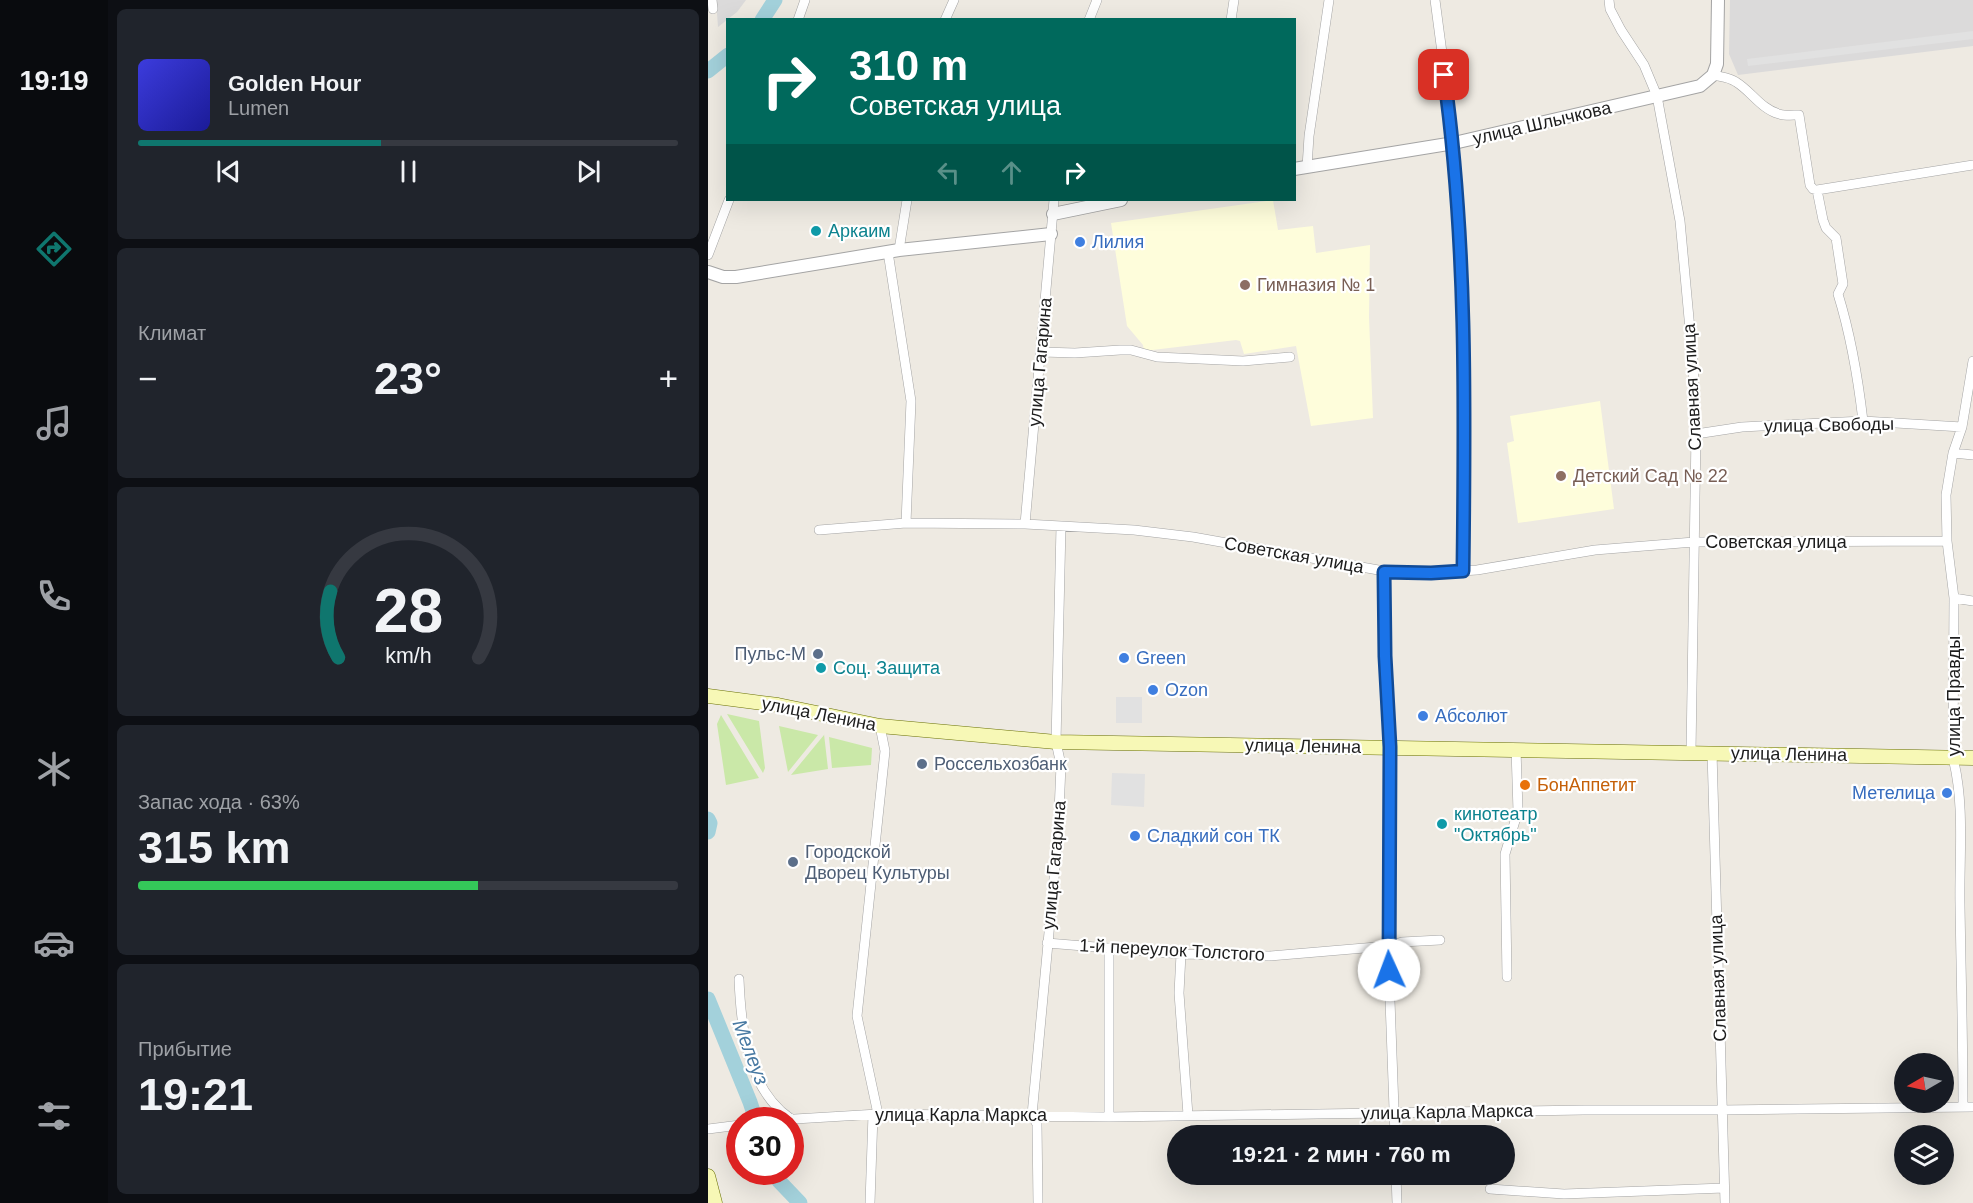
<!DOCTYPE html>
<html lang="ru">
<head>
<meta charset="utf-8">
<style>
  :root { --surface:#171b24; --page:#20242c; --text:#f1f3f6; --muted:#9ea1a6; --line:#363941; --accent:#0f766e }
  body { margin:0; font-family:Arial,sans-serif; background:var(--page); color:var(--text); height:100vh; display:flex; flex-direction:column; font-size:22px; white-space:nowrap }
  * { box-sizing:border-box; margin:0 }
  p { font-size:20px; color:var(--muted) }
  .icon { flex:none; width:33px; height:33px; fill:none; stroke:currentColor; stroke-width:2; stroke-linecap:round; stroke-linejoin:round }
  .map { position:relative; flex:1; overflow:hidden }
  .drawer { display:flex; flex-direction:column; gap:9px; padding:9px; background:#0d0f14; width:600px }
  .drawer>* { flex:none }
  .guide { position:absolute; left:18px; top:18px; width:570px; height:183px; border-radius:0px; box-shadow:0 6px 24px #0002; background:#00695c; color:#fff; overflow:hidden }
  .needle { width:39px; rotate:261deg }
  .fabs { position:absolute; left:1186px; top:1053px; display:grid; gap:12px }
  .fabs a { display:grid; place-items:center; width:60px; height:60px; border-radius:50%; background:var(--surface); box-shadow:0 6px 24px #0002; font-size:30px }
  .speed { position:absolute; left:18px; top:1107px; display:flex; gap:12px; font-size:30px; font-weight:700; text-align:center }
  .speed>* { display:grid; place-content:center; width:78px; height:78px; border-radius:50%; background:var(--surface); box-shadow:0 6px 24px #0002; line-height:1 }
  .speed .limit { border:9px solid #d22; background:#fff; color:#111 }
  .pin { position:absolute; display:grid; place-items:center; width:51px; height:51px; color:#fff; margin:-26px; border-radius:12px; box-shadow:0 3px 9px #0006 }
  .me { position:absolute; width:66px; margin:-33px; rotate:358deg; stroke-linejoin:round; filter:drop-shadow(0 0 4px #0008) }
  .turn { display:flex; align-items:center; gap:21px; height:126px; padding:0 24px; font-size:27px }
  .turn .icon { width:78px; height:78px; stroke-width:2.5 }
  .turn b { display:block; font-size:42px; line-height:51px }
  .lanes { display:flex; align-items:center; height:57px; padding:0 24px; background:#0003; justify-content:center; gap:30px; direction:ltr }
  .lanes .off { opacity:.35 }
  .big { font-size:45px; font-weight:700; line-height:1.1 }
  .drawer .widget { flex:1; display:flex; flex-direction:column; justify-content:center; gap:9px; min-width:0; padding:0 21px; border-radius:9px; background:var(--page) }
  .drawer .dial { align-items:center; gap:0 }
  .dial svg { height:156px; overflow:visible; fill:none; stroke:var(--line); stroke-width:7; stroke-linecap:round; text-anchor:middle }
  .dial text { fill:var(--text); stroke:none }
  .song { display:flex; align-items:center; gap:18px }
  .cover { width:72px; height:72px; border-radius:9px; background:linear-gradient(135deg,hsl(240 70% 55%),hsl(240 70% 35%)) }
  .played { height:6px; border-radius:3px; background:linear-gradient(90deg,var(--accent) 45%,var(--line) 45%) }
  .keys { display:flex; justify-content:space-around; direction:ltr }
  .heat { display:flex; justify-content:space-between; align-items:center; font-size:33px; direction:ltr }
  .charge { height:9px; border-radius:4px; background:linear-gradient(90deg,#34c759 63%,var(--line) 0) }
  .trip { position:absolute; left:459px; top:1125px; width:348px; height:60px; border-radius:30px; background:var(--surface); box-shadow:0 6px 24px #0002; font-weight:700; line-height:60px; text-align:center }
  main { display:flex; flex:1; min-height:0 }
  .tabs { display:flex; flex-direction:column; width:108px; justify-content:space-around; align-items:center; background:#090b0e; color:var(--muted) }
  .tabs .icon { width:42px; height:42px }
  .tabs .current { color:var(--accent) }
  .tabs b { font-size:27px; color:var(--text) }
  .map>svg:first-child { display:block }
</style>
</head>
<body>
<main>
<nav class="tabs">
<b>19:19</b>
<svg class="icon current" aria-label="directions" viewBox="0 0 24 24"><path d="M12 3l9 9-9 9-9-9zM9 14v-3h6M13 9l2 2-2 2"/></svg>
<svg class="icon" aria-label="music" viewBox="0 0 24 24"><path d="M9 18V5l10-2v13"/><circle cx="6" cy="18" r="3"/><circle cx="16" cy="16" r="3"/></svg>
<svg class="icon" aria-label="phone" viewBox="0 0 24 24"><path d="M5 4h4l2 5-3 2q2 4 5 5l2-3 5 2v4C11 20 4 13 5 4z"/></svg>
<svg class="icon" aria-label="climate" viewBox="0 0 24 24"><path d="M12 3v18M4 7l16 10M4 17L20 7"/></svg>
<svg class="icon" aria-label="car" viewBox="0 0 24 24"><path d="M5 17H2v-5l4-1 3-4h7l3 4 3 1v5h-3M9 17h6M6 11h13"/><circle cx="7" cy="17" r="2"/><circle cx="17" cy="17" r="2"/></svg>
<svg class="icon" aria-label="filters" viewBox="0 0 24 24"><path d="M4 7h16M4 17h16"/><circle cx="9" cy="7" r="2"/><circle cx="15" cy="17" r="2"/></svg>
</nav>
<section class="drawer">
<div class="widget">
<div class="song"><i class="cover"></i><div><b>Golden Hour</b><p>Lumen</p></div></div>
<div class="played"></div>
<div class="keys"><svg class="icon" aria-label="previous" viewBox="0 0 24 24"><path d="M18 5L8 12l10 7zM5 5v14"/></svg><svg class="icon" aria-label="pause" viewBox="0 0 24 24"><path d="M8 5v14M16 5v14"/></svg><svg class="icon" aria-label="next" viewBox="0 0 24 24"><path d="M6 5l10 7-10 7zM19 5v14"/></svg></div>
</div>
<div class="widget"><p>Климат</p>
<div class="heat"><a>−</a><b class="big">23°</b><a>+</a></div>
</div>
<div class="widget dial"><svg viewBox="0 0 100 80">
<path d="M14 69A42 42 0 1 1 86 69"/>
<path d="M14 69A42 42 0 0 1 10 35" stroke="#0f766e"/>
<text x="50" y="56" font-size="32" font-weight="700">28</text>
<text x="50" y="72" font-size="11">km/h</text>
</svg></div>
<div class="widget"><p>Запас хода · 63%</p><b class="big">315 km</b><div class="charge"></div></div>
<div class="widget"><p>Прибытие</p><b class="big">19:21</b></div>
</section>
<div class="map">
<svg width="1265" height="1203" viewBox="0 0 1265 1203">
  <rect width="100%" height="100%" fill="#eeeae2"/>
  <path fill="#dbdada" d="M8,0H38L29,12L10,27Z
    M1022,0H1265V46L1030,75L1021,54Z"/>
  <path fill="#fefddb" d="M565,200L570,230L605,226L608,253L662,245L661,317L665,418L603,426L588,346L536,354L532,341L528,340L436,351L435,345L419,326L403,223Z
    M892,401L906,509L810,523L799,443L806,441L802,416Z"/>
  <path fill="#cae8a8" d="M19,714L51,721L57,768L55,773Z
    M13,715L51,778L18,785L9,724Z
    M71,726L110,735L80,772Z
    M116,734L120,769L83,775L116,735Z
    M121,737L164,748L163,765L124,768Z"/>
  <path fill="#e1e1e1" d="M1265,31V39L1040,66L1039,59Z
    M408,697H434V723H408Z
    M404,773L437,774L436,807L403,805Z"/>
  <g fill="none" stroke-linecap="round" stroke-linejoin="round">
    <path stroke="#a3d1db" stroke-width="15" d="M54,20L67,0
      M0,71L20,55
      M0,819L2,823L0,832
      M0,999L42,1102L48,1120
      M66,1172L71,1181L92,1203"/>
    <g stroke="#a4a4a4" stroke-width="10">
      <path id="minor" d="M4,0L5,9
        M727,0L746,143L757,370L755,571
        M901,0L902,9L913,30L936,65L949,96L972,221L985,362L988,434L983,752
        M90,20L97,0
        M237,20L246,0
        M381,20L389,0
        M523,20L526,0
        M1005,75C1013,77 1021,77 1028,82C1043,91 1053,109 1071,114C1077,116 1085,115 1091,115L1102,185L1105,189L1109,190L1265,165
        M599,167L601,136L621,0
        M1109,190L1115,220L1118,228L1128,238L1135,284L1130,294C1143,336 1150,378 1155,421
        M191,250L199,200
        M180,252L203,401L198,523
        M0,255L21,200
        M334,352L367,353L412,350H423L449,357L535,361L582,357
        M988,434L1034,427L1155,421L1254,427
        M1245,453L1265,455
        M317,524L346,200
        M111,530L198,523L317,524L426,530L485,537L676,571L723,573L769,570L887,550L986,542L1239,541
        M676,571L677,656L682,748L680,946L687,1136
        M1246,598L1265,601
        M1004,752L1017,1203
        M339,943L473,954L561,956L680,946L694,942L732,940
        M473,954L471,993L480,1115
        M799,977L797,854L810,811L808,749
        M31,979C33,1028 39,1089 83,1119
        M1255,1107C1255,1040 1253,972 1252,905C1251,857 1257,805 1245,758L1246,598L1239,541L1238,495L1245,453L1254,427L1265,361
        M170,1114L149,1016L177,751L172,726
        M401,1117V948
        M70,1120L170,1114L401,1117L876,1110H1014L1265,1107
        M0,1129L32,1125
        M688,1174L689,1203
        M782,1189L856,1194L1016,1188
        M162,1203L165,1114
        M330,1203L329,1124L324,1115L350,836L353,765L348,742L353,526"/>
    </g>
    <g stroke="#a4a4a4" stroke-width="14">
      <path id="tertiary" d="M586,169L746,143L992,86L1005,75L1009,64L1010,0
        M345,214L413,200
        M0,272L15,277H28L191,250L343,234"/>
    </g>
    <g stroke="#6a7106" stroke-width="15">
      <path id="secondary" d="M0,696L70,705L172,726L348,742L1265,758
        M0,1176L7,1203"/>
    </g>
    <use href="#minor" stroke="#fff" stroke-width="9"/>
    <use href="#tertiary" stroke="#fff" stroke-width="12"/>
    <use href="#secondary" stroke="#f7f8b6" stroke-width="14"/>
  </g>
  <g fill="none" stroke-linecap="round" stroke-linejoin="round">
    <g stroke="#114b97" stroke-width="15">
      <path id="route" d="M681,970L682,747L677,656L676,572L723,573L755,571C757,406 759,239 736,75"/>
    </g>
    <use href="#route" stroke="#1a73e8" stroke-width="10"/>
  </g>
  <g fill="#0f9aa8" stroke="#fff" stroke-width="2">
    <circle cx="108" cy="231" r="6"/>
    <circle cx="113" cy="668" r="6"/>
    <circle cx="734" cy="824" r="6"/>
  </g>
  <g fill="#3f7fe0" stroke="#fff" stroke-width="2">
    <circle cx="372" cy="242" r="6"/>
    <circle cx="416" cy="658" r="6"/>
    <circle cx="445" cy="690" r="6"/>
    <circle cx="715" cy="716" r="6"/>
    <circle cx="1239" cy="793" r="6"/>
    <circle cx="427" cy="836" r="6"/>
  </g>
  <g fill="#8d6e63" stroke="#fff" stroke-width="2">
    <circle cx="537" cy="285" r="6"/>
    <circle cx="853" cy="476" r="6"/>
  </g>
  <g fill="#5c6f8a" stroke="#fff" stroke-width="2">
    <circle cx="110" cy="654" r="6"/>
    <circle cx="214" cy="764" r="6"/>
    <circle cx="85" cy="862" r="6"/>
  </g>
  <circle fill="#e8710a" stroke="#fff" stroke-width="2" cx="817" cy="785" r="6"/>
  <g text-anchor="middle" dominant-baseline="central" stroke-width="4.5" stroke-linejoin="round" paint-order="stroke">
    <g font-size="18" fill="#1d1d1d" stroke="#fff">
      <text transform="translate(834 123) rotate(-13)">улица Шлычкова</text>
      <text transform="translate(332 362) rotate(-85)">улица Гагарина</text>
      <text transform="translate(984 387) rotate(-93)">Славная улица</text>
      <text transform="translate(1121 425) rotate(-1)">улица Свободы</text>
      <text x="1068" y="542">Советская улица</text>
      <text transform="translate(586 555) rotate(10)">Советская улица</text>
      <text transform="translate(1246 696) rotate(-90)">улица Правды</text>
      <text transform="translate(111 714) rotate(11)">улица Ленина</text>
      <text transform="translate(595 746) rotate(1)">улица Ленина</text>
      <text transform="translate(1081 754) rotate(1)">улица Ленина</text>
      <text transform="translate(346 865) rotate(-85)">улица Гагарина</text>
      <text transform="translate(464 950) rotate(3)">1-й переулок Толстого</text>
      <text transform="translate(1010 978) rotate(-92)">Славная улица</text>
      <text transform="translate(739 1112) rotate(-1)">улица Карла Маркса</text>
      <text x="253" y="1115">улица Карла Маркса</text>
    </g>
    <g font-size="18" fill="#0d838f" stroke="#fff" text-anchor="start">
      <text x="120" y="231">Аркаим</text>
      <text x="125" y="668">Соц. Защита</text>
      <text x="746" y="814">кинотеатр<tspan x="746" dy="21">"Октябрь"</tspan></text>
    </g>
    <g font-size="18" fill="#366cbe" stroke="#fff" text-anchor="start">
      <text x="384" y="242">Лилия</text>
      <text x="428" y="658">Green</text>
      <text x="457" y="690">Ozon</text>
      <text x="727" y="716">Абсолют</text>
      <text x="1227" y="793" text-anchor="end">Метелица</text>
      <text x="439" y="836">Сладкий сон ТК</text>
    </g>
    <g font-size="18" fill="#785e54" stroke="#fff" text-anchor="start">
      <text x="549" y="285">Гимназия № 1</text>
      <text x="865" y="476">Детский Сад № 22</text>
    </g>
    <g font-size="18" fill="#4e5e75" stroke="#fff" text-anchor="start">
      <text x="98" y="654" text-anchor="end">Пульс-М</text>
      <text x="226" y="764">Россельхозбанк</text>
      <text x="97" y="852">Городской<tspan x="97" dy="21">Дворец Культуры</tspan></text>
    </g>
    <g font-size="18" fill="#c56008" stroke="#fff" text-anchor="start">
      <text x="829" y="785">БонАппетит</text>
    </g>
    <g font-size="20" font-style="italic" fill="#4879a2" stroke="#fff">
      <text transform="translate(43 1052) rotate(69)">Мелеуз</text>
    </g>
  </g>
</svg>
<div class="fabs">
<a><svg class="needle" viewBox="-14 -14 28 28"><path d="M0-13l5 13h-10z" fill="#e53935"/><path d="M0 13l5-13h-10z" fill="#9ea1a6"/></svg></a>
<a><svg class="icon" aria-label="layers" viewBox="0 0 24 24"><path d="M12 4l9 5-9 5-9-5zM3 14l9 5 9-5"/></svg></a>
</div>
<div class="speed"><div class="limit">30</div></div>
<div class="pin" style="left:736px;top:75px;background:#d93025"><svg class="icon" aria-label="arrive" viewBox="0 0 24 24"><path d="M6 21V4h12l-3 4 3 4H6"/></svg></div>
<svg class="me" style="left:681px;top:970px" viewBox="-20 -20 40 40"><circle r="19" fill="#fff"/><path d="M0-13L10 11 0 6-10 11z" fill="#1a73e8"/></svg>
<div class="trip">19:21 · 2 мин · 760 m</div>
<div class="guide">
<div class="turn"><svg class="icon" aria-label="right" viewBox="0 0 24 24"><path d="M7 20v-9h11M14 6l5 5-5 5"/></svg><div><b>310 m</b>Советская улица</div></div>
<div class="lanes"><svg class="icon off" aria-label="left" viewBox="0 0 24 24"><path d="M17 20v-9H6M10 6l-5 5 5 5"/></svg><svg class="icon off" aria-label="ahead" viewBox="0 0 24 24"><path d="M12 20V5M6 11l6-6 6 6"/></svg><svg class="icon" aria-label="right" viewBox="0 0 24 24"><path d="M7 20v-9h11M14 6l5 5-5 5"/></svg></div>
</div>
</div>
</main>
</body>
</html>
